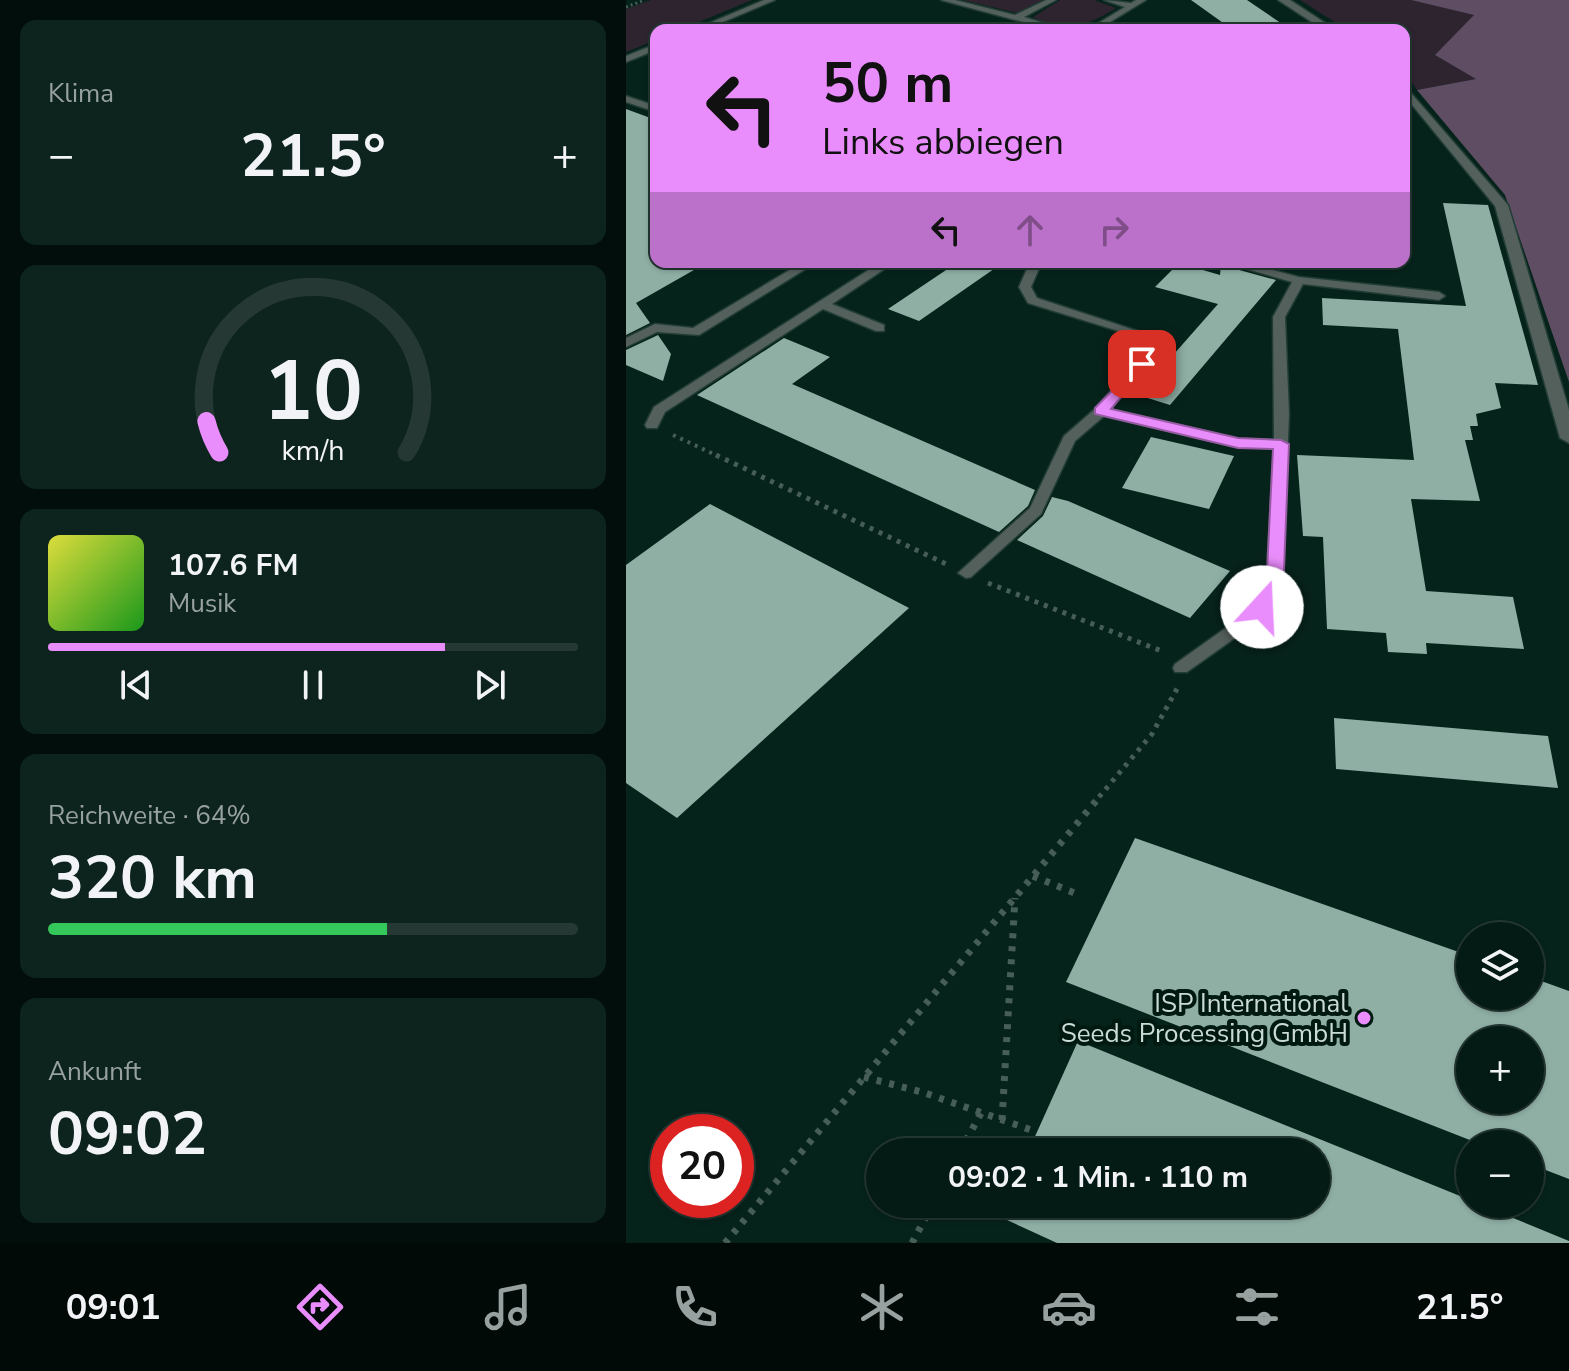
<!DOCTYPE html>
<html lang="de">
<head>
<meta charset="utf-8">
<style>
  :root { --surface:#041a14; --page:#0d231d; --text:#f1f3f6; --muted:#97a1a0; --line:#253834; --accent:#ea8dfc }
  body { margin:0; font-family:"Nunito Sans",sans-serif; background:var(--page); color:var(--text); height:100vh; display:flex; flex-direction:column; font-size:30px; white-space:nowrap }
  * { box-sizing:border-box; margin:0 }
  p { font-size:26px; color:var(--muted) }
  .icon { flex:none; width:44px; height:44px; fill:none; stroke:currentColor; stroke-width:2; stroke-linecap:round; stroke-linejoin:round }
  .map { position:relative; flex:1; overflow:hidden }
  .sheet { display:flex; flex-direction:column; gap:20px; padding:20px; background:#020e0b; width:626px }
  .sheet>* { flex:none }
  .top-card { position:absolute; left:24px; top:24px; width:760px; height:244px; border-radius:16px; box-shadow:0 2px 6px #0004,0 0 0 2px var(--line); background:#ea8dfc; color:#111; overflow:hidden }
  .buttons { position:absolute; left:830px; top:922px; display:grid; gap:16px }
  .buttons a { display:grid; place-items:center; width:88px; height:88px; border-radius:50%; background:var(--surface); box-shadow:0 2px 6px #0004,0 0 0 2px var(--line); font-size:40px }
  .speed { position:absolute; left:24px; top:1114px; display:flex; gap:16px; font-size:40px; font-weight:700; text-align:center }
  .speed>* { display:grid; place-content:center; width:104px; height:104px; border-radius:50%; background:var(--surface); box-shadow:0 2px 6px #0004,0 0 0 2px var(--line); line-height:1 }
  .speed .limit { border:12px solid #d22; background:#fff; color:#111 }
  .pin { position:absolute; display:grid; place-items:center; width:68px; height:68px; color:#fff; margin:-34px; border-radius:16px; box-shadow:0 4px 12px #0006 }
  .me { position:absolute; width:88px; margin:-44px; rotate:20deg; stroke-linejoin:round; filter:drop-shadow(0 0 6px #0008) }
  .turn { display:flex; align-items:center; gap:28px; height:168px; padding:0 40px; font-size:36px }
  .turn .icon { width:104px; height:104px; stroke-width:2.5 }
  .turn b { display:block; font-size:56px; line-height:68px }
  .lanes { display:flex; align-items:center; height:76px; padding:0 40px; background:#0003; justify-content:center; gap:40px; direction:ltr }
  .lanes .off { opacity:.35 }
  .big { font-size:60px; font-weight:700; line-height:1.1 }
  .sheet .tile { flex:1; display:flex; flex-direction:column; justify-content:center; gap:12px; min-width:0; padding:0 28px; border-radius:16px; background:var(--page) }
  .sheet .dial { align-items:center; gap:0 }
  .dial svg { height:208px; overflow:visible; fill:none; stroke:var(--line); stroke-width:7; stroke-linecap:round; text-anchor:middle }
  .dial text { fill:var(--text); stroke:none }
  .song { display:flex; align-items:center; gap:24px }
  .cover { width:96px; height:96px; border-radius:12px; background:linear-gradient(135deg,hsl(60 70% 55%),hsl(120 70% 35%)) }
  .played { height:8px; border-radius:4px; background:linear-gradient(90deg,var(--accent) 75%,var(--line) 75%) }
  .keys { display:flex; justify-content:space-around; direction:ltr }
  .heat { display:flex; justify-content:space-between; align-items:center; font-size:44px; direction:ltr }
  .charge { height:12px; border-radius:6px; background:linear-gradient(90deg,#34c759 64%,var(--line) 0) }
  .trip { position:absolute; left:240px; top:1138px; width:464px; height:80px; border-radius:40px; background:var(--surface); box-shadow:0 2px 6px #0004,0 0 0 2px var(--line); font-weight:700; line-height:80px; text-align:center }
  .tab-bar { display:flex; height:128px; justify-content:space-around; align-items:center; background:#020a08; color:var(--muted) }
  .tab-bar .icon { width:56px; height:56px }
  .tab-bar .active { color:var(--accent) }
  .tab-bar b { font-size:36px; color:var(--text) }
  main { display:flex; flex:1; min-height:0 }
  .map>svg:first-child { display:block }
</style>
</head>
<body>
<main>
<section class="sheet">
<div class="tile"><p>Klima</p>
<div class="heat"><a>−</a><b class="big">21.5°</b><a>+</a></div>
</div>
<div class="tile dial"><svg viewBox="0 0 100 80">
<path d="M14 69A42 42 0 1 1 86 69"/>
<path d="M14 69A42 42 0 0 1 9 57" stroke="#ea8dfc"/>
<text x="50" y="56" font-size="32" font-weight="700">10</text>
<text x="50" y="72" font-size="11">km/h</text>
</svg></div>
<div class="tile">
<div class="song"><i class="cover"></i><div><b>107.6 FM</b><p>Musik</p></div></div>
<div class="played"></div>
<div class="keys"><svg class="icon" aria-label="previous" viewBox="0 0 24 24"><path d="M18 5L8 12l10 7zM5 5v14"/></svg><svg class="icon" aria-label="pause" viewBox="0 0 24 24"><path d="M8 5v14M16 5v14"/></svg><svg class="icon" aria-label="next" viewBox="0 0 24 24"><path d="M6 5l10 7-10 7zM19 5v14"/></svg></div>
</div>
<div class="tile"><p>Reichweite · 64%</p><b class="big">320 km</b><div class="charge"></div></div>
<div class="tile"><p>Ankunft</p><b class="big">09:02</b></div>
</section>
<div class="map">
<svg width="943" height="1243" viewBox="0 0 943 1243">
  <rect width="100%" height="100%" fill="#06231b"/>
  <path fill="#2e2430" d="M25,0H126L54,30H30V40L0,52V9Z
    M337,0H420L391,13Z
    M434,0H468L490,8C460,26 442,35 407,17Z
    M674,0H785L849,15L809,55L851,79L791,90L778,71V30H721Z"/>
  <path fill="#5f4e63" d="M785,0H943V382L879,195L791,90L850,79L809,55L848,15Z"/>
  <path fill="#8fafa4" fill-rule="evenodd" d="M565,0H621L665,30H607Z
    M0,109L30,120V262H82L10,303L24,323L0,335Z
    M817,203L862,205L912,385L869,383L875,408L850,414L852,426H844L847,440H839L854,501L785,499L800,591L887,597L898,649L800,643L801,654L762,652L760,633L701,629L697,537L677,536L671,455L788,460L772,329L697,325L696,298L840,306Z
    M332,262H378L293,321L262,309Z
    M553,263L594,275L595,265L650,280L544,405L512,395L592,304L529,287Z
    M32,335L45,354L37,381L0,365V350Z
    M158,338L204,357L166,384L409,490L402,506L373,532L71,395Z
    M525,437L608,456L583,509L496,488Z
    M426,497L442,501L604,571L564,618L391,540L417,516Z
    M84,504L283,608L51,818L0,783V565Z
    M708,718L922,736L932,788L710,769Z
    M509,838L844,956V996H904V977L943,991V1179L904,1164V1144H854L440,982ZM844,1040H904V1100H844Z
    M452,1041L844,1200V1204H853L943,1241V1243H431L346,1204H690V1152H402Z"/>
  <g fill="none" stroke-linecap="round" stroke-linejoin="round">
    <g stroke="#213d35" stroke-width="3">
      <path id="service" d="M138,0H149L78,30H67Z
        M315,0H329L389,15L420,0H430L398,17L441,30H427Z
        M478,0L505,3L510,0H520L471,30H461L499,7Z
        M30,44V50L0,62V56Z
        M0,96L30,106V112L0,102Z
        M177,262H191L73,335L31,332L0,347V338L29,324L67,328Z
        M255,262H269L206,304L258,325V331H250L197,309L39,412L31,428H21L19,425L28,407Z
        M303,262H316L310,265Z
        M404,262H416L405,287L411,298L542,341L484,409L612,439L648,440L647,317L666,282L596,262H616L673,277L813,292L819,296L813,300L677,284L659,317L663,414L656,594L630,623L561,672H549L547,668L549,664L618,615L640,592L648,448L612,447L478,416L449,441L415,514L345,577L340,578L332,573L404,508L438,436L470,408L528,342L402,303L393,287Z"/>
    </g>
    <g stroke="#213d35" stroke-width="3">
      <path id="minor" d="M652,0H664L710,30H698Z
        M778,85L882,205L943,410V443L934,438L869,206L778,95Z"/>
    </g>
    <path stroke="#465e57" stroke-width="3" stroke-dasharray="2 3" stroke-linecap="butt" d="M0,7L19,0"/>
    <path stroke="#465e57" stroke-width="4" stroke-dasharray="3 5" stroke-linecap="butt" d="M47,435L94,457"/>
    <path stroke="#465e57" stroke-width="5" stroke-dasharray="4 6" stroke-linecap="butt" d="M90,455L320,564
      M362,583L538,652
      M473,797L526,734L552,687"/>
    <path stroke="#465e57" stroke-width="7" stroke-dasharray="5 8" stroke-linecap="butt" d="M407,876L451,894
      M238,1077L296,1092L411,1132
      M376,1120L389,898
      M334,1152L355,1113
      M99,1243L475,795
      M286,1243L307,1204"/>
    <use href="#service" fill="#54605c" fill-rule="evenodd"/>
    <use href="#minor" fill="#54605c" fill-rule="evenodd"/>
  </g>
  <path fill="#ea8dfc" stroke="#985ca4" stroke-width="2" d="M516,360L523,364L485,409L612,438L655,440L663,444L657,594L643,611H630L627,607L640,592L647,449L612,448L469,414V408Z"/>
  <circle fill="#ea8dfc" stroke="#001a12" stroke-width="3" cx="738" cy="1018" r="8"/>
  <g text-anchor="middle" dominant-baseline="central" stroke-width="8" stroke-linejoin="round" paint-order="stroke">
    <g font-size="26" fill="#cadad4" stroke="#001a12" text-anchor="end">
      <text x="722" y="1003">ISP International<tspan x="722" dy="30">Seeds Processing GmbH</tspan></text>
    </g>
  </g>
</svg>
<div class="buttons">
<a><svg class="icon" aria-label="layers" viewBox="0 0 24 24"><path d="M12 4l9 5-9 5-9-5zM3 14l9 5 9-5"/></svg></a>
<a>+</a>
<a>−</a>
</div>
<div class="speed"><div class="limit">20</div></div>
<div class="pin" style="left:516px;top:364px;background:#d93025"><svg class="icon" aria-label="arrive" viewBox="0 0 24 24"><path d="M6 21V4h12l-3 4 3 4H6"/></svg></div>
<svg class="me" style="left:636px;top:607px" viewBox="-20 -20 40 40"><circle r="19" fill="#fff"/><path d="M0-13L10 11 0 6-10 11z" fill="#ea8dfc"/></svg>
<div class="trip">09:02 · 1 Min. · 110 m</div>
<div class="top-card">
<div class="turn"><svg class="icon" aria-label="left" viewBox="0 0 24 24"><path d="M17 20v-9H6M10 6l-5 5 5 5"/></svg><div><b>50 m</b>Links abbiegen</div></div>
<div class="lanes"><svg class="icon" aria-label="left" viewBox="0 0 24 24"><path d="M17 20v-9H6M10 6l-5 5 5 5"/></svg><svg class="icon off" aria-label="ahead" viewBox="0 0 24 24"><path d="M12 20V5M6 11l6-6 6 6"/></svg><svg class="icon off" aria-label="right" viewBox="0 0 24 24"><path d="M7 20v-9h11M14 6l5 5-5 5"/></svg></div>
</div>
</div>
</main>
<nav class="tab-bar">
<b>09:01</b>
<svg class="icon active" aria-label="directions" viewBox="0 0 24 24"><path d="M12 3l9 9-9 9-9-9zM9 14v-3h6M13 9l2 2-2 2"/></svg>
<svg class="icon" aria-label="music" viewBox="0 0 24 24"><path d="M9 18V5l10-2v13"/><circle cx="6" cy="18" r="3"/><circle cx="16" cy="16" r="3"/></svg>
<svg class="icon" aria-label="phone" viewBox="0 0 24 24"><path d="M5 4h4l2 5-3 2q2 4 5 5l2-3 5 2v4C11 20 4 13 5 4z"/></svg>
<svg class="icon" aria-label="climate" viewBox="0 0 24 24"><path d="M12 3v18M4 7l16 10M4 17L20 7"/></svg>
<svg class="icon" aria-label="car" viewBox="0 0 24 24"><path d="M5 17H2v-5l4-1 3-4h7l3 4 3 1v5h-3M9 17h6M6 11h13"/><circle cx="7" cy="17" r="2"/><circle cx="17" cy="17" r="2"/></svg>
<svg class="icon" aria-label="filters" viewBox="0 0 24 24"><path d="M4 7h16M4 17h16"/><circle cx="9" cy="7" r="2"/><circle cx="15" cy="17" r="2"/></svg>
<b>21.5°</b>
</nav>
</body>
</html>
